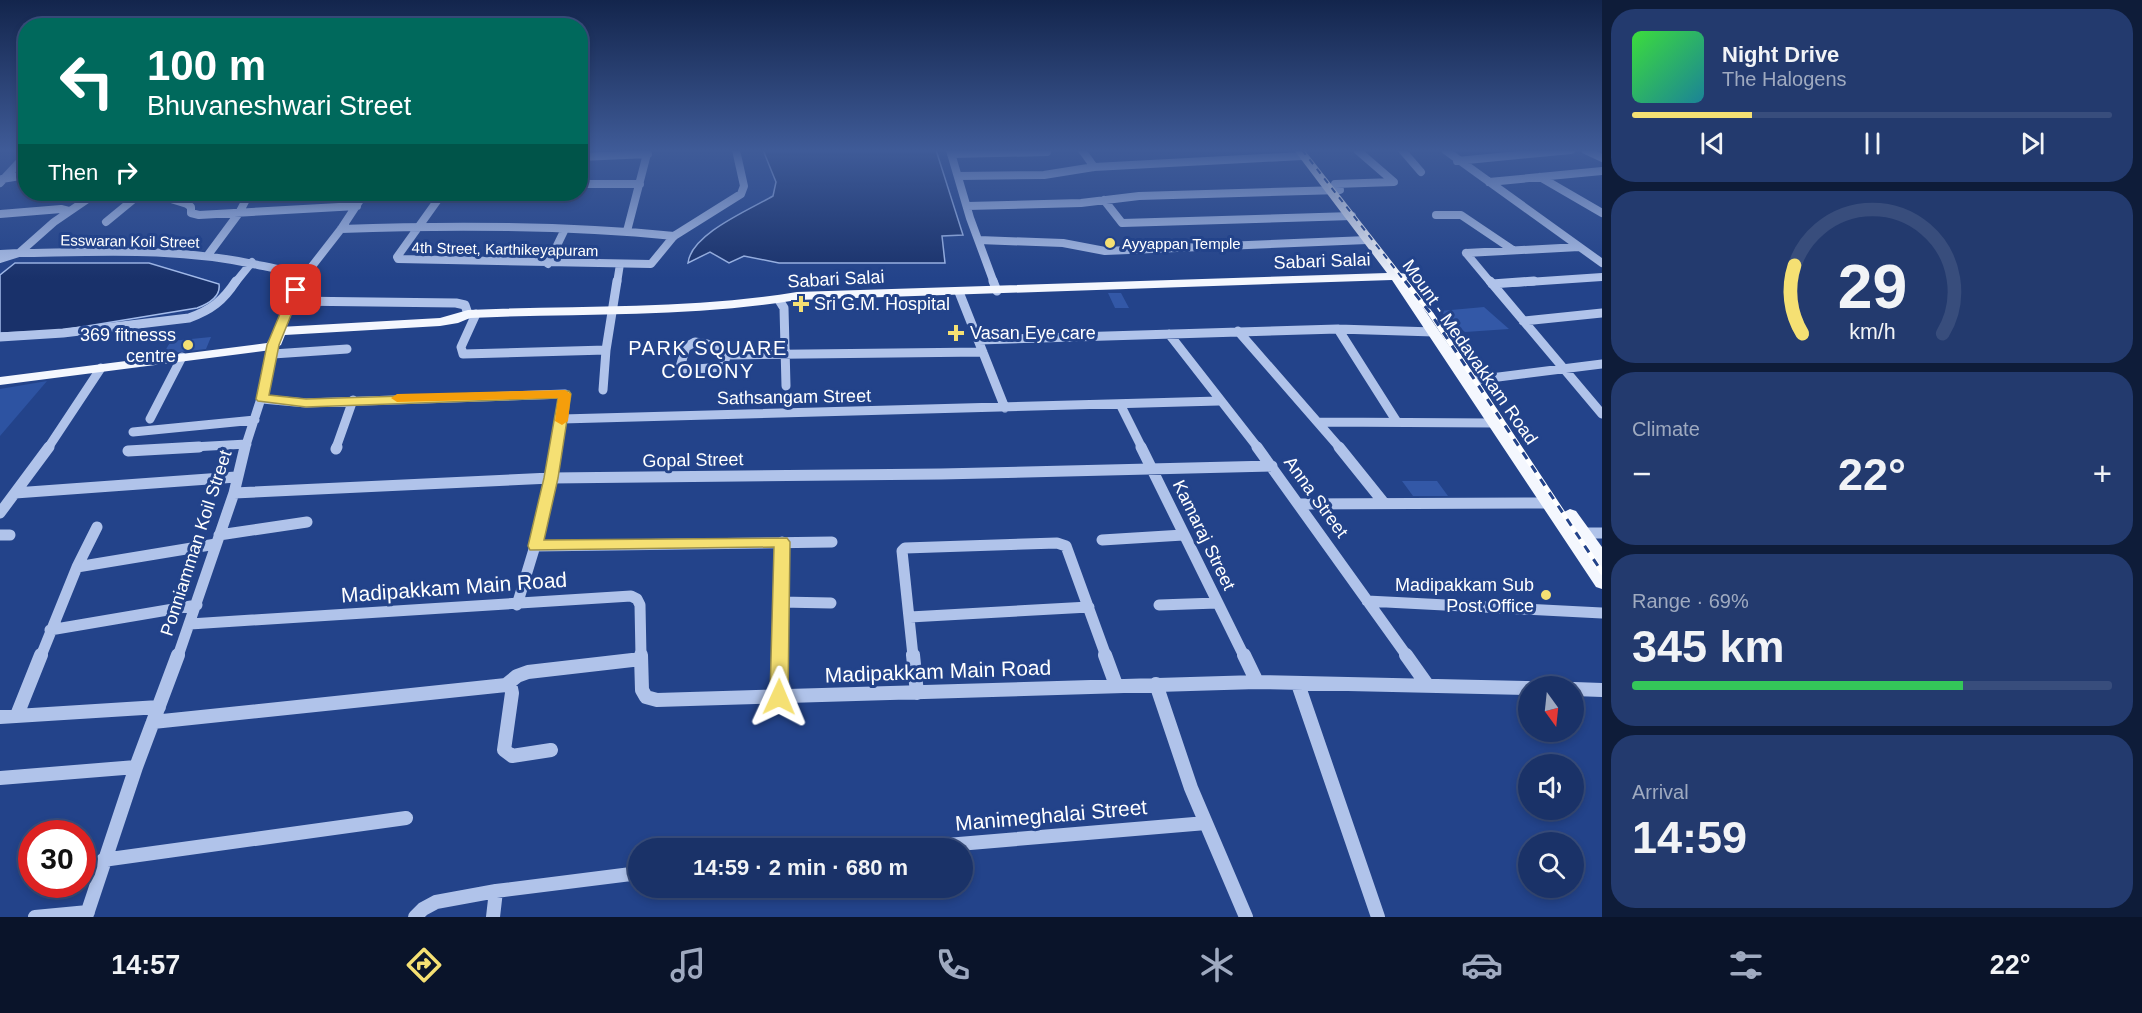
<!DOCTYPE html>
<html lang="en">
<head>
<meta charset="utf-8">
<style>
  :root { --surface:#1a3268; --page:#233a6e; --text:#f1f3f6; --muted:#9faac0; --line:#384d7c; --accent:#f5e073 }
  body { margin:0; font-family:Arial,sans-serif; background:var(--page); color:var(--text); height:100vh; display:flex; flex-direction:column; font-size:22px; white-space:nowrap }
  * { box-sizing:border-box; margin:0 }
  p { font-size:20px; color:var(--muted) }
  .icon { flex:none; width:33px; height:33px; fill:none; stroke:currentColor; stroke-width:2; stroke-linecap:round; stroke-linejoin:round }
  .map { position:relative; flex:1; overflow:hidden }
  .drawer { display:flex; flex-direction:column; gap:9px; padding:9px; background:#0e1c39; width:540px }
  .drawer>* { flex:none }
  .top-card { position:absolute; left:18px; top:18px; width:570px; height:183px; border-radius:24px; box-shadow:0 3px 9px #0003,0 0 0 2px var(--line); background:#00695c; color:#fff; overflow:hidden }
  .needle { width:39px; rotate:165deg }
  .buttons { position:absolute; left:1518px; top:676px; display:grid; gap:12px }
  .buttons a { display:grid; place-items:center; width:66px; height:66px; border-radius:50%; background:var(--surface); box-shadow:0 3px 9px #0003,0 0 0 2px var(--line); font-size:30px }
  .speed { position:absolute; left:18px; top:820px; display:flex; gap:12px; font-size:30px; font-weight:700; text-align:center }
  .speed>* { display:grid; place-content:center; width:78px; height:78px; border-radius:50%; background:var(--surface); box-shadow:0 3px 9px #0003,0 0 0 2px var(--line); line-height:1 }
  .speed .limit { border:9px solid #d22; background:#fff; color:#111 }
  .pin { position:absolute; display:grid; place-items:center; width:51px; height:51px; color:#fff; margin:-26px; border-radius:12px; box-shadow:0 3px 9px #0006 }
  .me { position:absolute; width:66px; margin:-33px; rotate:1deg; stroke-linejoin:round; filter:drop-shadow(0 0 4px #0008) }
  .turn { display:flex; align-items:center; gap:21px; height:126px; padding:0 30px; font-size:27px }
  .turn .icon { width:78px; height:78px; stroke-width:2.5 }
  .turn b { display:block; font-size:42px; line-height:51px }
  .then { display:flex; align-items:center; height:57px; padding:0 30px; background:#0003; gap:12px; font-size:22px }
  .big { font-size:45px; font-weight:800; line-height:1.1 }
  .drawer .widget { flex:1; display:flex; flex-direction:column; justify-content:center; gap:9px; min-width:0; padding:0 21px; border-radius:24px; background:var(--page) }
  .drawer .dial { align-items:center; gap:0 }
  .dial svg { height:156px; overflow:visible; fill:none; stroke:var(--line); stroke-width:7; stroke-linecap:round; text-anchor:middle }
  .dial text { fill:var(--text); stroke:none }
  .song { display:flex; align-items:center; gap:18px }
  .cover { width:72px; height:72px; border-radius:9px; background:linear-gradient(135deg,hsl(120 70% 55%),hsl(190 70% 35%)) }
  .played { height:6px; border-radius:3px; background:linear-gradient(90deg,var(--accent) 25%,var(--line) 25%) }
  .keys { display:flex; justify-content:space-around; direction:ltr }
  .heat { display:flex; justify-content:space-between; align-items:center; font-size:33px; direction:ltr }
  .charge { height:9px; border-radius:4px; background:linear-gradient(90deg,#34c759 69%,var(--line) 0) }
  .trip { position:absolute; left:628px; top:838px; width:345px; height:60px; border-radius:30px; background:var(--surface); box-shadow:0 3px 9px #0003,0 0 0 2px var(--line); font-weight:800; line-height:60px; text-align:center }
  .dock { display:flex; height:96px; justify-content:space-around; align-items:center; background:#0a142a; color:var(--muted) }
  .dock .icon { width:42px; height:42px }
  .dock .selected { color:var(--accent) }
  .dock b { font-size:27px; color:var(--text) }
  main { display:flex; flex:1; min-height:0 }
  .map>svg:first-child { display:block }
</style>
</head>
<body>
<main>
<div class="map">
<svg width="1602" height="917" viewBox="0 0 1602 917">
  <rect width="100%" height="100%" fill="#23438a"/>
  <path fill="#2d53a2" d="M47,381L0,436V389Z"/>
  <path fill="#19316a" stroke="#a4bceb" stroke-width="1.5" d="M763,150H936L963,235L942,236L945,263H779L744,256L729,263L710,252L688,263C691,234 749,210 773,196L776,182Z
    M15,263H149L219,284C221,297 208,304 197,308L57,331L0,333V275Z"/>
  <path fill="#3358a7" d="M1108,293H1121L1129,308H1115Z
    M1484,307L1509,329L1465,332L1440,311Z
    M211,337L206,349L163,354L171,341Z
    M1402,481H1437L1448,496H1413Z"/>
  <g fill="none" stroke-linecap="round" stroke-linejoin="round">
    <path stroke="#b0c3ea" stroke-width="8" d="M950,150L970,218L994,283
      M1082,150L1094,167
      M1402,150L1421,172
      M1445,150L1602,263
      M1585,150L1602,158
      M951,154L1047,152
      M580,157L648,154
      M1457,161L1571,150
      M958,176L1044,175L1094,167L1302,156
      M1540,177L1602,213
      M2,179L26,175
      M1489,182L1602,171
      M0,183L26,155
      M580,184H640
      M1335,184L1394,182L1357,150
      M95,194L54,222L19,253C99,252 179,247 258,265C273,268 288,270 301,279
      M155,194L187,204L191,207V213L199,215L357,206
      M442,194L397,257L398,259L651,264L674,236L741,194L744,186L736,150
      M1104,200L1122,223L1352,216
      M967,206L1081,203L1139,196L1340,190
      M0,214L61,209L69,211
      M1436,215H1461L1513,250
      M106,222L140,194
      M341,229C452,225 563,225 674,236
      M627,231L648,150
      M979,240L1063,243L1105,251L1367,240
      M1466,253L1491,283
      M1466,253L1579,247
      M0,254L19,253L0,259
      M208,255L239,213L249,194
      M548,264L565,229
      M235,283L252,262
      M299,283L341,229L364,194
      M617,283L620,264
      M1511,283L1602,277"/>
    <path stroke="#b0c3ea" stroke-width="9" d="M993,281L997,291
      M1490,281L1602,414
      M1492,284L1534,281
      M959,292L1005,408
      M779,300L784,308L786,386
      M291,301L456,303L465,305L468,314
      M476,314L461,347L463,354L606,350
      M1523,321L1602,313
      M1338,329L1397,422
      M280,331L300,281
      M1238,331L1340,448
      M1169,334L1258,448
      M0,337L63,333L189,318C211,310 223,301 236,281
      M979,340L1338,329L1434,332
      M695,342L707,344L727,355L722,367L684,370L680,367L686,347Z
      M273,354L347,349
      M727,355L983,352
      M1467,381L1602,364
      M603,390L606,350L617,281
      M262,399L306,403L565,394L562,419
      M1120,404L1142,448
      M150,419L182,357
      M1319,422L1495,423
      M133,432L255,420
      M48,448L101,368
      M174,448L247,444
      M245,448L266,383L273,345
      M336,448L353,400
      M556,448L562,419L1219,401"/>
    <path stroke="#b0c3ea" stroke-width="11" d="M1141,447L1244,656
      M1257,447L1407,656
      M1339,447L1384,503
      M336,449L337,447
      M128,451L199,447
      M15,493L236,477
      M234,493L551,478L941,474L1272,466
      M1299,504L1551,503
      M0,513L49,447
      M1578,533H1602
      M0,535H10
      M219,535L307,522
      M1102,540L1183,535
      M535,546L832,542
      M77,567L97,527
      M1367,601L1602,613
      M781,602L831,603
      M517,605L535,546L556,447
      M1159,605L1217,603
      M910,617L1089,607
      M190,624L631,596L637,599L640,605L641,656
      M50,630L197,605
      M41,656L77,567L216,544
      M178,656L234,493L245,447
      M780,656L782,542
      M913,656L902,551L905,548L1057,543L1066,546L1106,656"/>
    <path stroke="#b0c3ea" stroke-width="14" d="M641,655L642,690L646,697L657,700L1257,682L1528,688
      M913,655L917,693
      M1105,655L1116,685
      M1244,655L1257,682
      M1406,655L1428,686
      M1156,684L1191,788L1246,917
      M1298,684L1378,917
      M506,685L517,676L528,672L641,659
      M1574,689L1602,690
      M779,697L780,655
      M17,715L41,655
      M0,717L159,707
      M153,722L506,685L511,688L512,693L504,750L512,756L551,750
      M0,778L136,767
      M899,849L1206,823
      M103,860L406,818
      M35,917L88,912
      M86,917L136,767L178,655
      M415,917L423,909L436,902L496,891L639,873
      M493,917L496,891"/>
    <path fill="#f4f7fe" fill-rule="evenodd" d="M1294,150H1303L1399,273L1408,274V278L1404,280L1564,512L1570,509L1576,511L1602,547V589L1596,587L1392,280L797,300C689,318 580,313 470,318L458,323L440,326L285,335L281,345L271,350L0,385V377L267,343L276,328L280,327L440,318L468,310C578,305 688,310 797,292L1387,273Z"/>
    <g stroke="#fff" stroke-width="4">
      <path id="rail-far1" d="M1302,150L1406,283"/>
    </g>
    <g stroke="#fff" stroke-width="5">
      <path id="rail" d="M1405,281L1431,314L1602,572"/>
    </g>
    <use href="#rail-far1" stroke="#23438a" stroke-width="2" stroke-dasharray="6" stroke-linecap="butt"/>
    <use href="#rail" stroke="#23438a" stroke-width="3" stroke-dasharray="8" stroke-linecap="butt"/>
  </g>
  <linearGradient id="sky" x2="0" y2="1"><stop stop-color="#13254c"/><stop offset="0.54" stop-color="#3f5b98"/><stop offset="1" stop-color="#3f5b98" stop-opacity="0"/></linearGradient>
  <rect width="1602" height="279" fill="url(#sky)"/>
  <path fill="#f5e073" stroke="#9f924b" stroke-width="1.5" d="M296,287L301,290L279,345L269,395L306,399L569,391L571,394L558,478L544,540L787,538L790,542L788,697L785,703L779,705L773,703L770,697L774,547L530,550L528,546L544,478L558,398L306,407L258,401L256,399L267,345L290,290Z"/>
  <path fill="#f59e0b" d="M565,390L571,394L568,421L562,425L555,421L558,398L397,402L391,398L397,394Z"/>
  <g fill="#f5e073" stroke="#23438a" stroke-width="2">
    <circle cx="1110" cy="243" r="6"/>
    <path d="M798 295h6v6h6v6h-6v6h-6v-6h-6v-6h6z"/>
    <path d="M953 324h6v6h6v6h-6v6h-6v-6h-6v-6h6z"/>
    <circle cx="188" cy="345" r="6"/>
    <circle cx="1546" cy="595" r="6"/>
  </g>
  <g text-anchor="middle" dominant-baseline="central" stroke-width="6" stroke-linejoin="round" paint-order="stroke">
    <g font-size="15" fill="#fff" stroke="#23438a">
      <text transform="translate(130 241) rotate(1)">Esswaran Koil Street</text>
      <text transform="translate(505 249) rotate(1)">4th Street, Karthikeyapuram</text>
    </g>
    <g font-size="15" fill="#fff" stroke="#23438a" text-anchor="start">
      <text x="1122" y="243">Ayyappan Temple</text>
    </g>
    <g font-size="18" fill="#fff" stroke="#23438a">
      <text transform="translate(1322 261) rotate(-2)">Sabari Salai</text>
      <text transform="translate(836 279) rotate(-3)">Sabari Salai</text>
      <text transform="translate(1470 352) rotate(55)">Mount - Medavakkam Road</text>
      <text transform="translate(794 397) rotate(-1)">Sathsangam Street</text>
      <text transform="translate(693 460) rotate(-1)">Gopal Street</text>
      <text transform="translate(1316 497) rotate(54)">Anna Street</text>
      <text transform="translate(1204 535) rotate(64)">Kamaraj Street</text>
      <text transform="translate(196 543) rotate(-72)">Ponniamman Koil Street</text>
    </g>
    <g font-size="18" fill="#fff" stroke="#23438a" text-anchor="start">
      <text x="814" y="304">Sri G.M. Hospital</text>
      <text x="970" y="333">Vasan Eye care</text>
      <text x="176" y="335" text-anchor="end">369 fitnesss<tspan x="176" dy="21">centre</tspan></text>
      <text x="1534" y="585" text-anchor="end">Madipakkam Sub<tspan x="1534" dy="21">Post Office</tspan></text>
    </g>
    <g font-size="20" letter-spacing="1.5" fill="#fff" stroke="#23438a">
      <text x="708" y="348">PARK SQUARE<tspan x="708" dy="23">COLONY</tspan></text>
    </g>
    <g font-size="21" fill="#fff" stroke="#23438a">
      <text transform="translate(454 587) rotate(-4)">Madipakkam Main Road</text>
      <text transform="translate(938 671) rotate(-2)">Madipakkam Main Road</text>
      <text transform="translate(1051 815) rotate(-5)">Manimeghalai Street</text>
    </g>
  </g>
</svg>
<div class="buttons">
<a><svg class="needle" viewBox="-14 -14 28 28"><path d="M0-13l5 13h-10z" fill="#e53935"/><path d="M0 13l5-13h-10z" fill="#9faac0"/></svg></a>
<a><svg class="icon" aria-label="sound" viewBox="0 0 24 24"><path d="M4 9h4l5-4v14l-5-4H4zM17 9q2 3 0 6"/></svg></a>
<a><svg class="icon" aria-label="search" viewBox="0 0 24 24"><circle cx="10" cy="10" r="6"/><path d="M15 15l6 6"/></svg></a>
</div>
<div class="speed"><div class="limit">30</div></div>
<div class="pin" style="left:296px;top:290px;background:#d93025"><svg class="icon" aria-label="arrive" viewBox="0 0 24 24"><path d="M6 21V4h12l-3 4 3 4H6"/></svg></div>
<svg class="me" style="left:779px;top:697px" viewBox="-20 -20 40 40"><path d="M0-17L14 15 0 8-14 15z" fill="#f5e073" stroke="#fff" stroke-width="4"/></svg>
<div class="trip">14:59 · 2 min · 680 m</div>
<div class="top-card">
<div class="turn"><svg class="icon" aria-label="left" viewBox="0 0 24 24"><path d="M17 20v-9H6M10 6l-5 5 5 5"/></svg><div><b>100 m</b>Bhuvaneshwari Street</div></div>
<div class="then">Then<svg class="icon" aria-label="right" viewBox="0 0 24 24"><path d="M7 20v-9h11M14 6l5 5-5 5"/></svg></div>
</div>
</div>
<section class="drawer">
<div class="widget">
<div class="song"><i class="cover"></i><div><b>Night Drive</b><p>The Halogens</p></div></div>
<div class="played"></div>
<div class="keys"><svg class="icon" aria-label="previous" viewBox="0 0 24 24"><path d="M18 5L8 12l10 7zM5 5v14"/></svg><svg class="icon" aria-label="pause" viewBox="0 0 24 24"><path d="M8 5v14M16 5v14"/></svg><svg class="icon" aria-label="next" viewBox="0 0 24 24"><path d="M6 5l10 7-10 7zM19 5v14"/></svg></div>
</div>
<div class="widget dial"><svg viewBox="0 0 100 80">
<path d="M14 69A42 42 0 1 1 86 69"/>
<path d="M14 69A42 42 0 0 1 10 34" stroke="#f5e073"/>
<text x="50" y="56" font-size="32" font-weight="700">29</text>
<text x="50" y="72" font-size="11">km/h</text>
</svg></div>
<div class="widget"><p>Climate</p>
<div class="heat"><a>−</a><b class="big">22°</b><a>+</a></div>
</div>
<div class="widget"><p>Range · 69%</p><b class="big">345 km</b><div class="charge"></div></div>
<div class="widget"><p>Arrival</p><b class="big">14:59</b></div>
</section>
</main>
<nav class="dock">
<b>14:57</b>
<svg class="icon selected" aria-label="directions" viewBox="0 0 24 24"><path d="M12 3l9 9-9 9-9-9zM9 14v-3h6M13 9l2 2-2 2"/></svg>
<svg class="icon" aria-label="music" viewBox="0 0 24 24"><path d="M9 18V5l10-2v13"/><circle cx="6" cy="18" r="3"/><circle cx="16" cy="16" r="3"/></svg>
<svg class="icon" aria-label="phone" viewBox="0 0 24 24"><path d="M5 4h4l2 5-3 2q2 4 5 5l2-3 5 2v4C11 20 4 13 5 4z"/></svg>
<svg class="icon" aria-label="climate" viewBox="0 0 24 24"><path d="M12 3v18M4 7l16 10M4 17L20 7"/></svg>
<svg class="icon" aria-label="car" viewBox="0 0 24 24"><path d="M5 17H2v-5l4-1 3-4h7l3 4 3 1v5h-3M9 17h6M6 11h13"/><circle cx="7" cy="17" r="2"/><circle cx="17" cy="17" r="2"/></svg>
<svg class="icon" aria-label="filters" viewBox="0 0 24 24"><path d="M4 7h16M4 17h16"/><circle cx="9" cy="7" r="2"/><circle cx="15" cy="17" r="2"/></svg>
<b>22°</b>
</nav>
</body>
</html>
